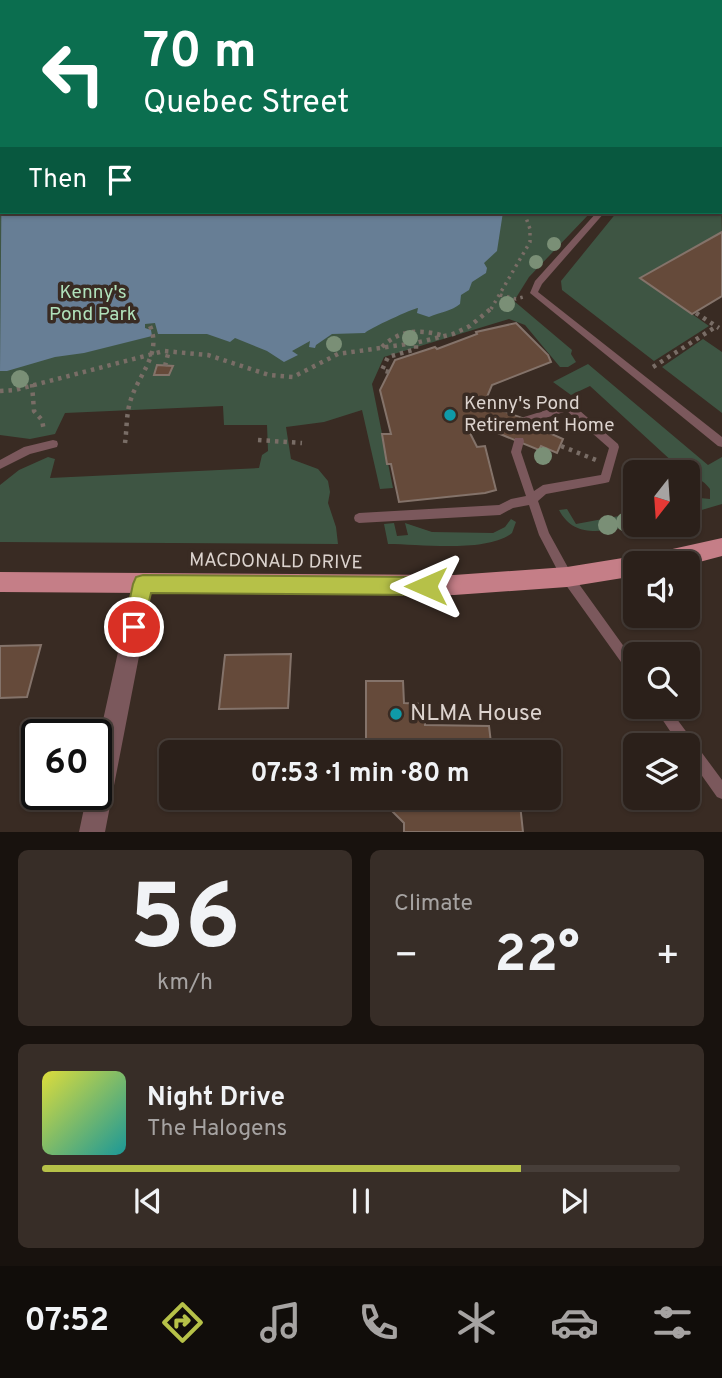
<!DOCTYPE html>
<html lang="en">
<head>
<meta charset="utf-8">
<style>
  :root { --surface:#2b201a; --page:#372d27; --text:#f1f3f6; --muted:#a6a3a2; --line:#473e39; --accent:#b6c148 }
  body { margin:0; font-family:Overpass,sans-serif; background:var(--page); color:var(--text); height:100vh; display:flex; flex-direction:column; font-size:26px; white-space:nowrap }
  * { box-sizing:border-box; margin:0 }
  p { font-size:23px; color:var(--muted) }
  .icon { flex:none; width:38px; height:38px; fill:none; stroke:currentColor; stroke-width:2; stroke-linecap:round; stroke-linejoin:round }
  .map { position:relative; height:832px; overflow:hidden }
  .drawer { display:flex; flex-direction:column; gap:18px; padding:18px; background:#18120e; flex:1 }
  .drawer>* { flex:none }
  .hud { position:absolute; left:0px; top:0px; width:723px; height:214px; box-shadow:0 2px 5px #0004,0 0 0 2px var(--line); background:#0b6e4f; color:#fff; overflow:hidden }
  .needle { width:46px; rotate:197deg }
  .buttons { position:absolute; left:623px; top:460px; display:grid; gap:14px }
  .buttons a { display:grid; place-items:center; width:77px; height:77px; border-radius:10px; background:var(--surface); box-shadow:0 2px 5px #0004,0 0 0 2px var(--line); font-size:35px }
  .speed { position:absolute; left:21px; top:719px; display:flex; gap:14px; font-size:35px; font-weight:700; text-align:center }
  .speed>* { display:grid; place-content:center; width:91px; height:91px; border-radius:50%; background:var(--surface); box-shadow:0 2px 5px #0004,0 0 0 2px var(--line); line-height:1 }
  .speed .limit { border:4px solid #111; border-radius:10px; background:#fff; color:#111 }
  .pin { position:absolute; display:grid; place-items:center; width:60px; height:60px; color:#fff; margin:-30px; border:4px solid #fff; border-radius:50%; box-shadow:0 2px 7px #0007 }
  .me { position:absolute; width:77px; margin:-38px; rotate:270deg; stroke-linejoin:round; filter:drop-shadow(0 0 5px #0008) }
  .turn { display:flex; align-items:center; gap:24px; height:147px; padding:0 28px; font-size:32px }
  .turn .icon { width:91px; height:91px; stroke-width:2.5 }
  .turn b { display:block; font-size:49px; line-height:60px }
  .then { display:flex; align-items:center; height:66px; padding:0 28px; background:#0003; gap:14px; font-size:26px }
  .big { font-size:52px; font-weight:700; line-height:1.1 }
  .drawer .tile { flex:1; display:flex; flex-direction:column; justify-content:center; gap:10px; min-width:0; padding:0 24px; border-radius:10px; background:var(--page) }
  .drawer .dial { align-items:center; gap:0 }
  .dial b { font-size:91px; line-height:1 }
  .song { display:flex; align-items:center; gap:21px }
  .cover { width:84px; height:84px; border-radius:10px; background:linear-gradient(135deg,hsl(60 70% 55%),hsl(180 70% 35%)) }
  .played { height:7px; border-radius:4px; background:linear-gradient(90deg,var(--accent) 75%,var(--line) 75%) }
  .keys { display:flex; justify-content:space-around; direction:ltr }
  .heat { display:flex; justify-content:space-between; align-items:center; font-size:38px; direction:ltr }
  .drawer .tiles { flex:1; display:grid; gap:18px; grid-template-columns:1fr 1fr }
  .tile:last-child { grid-column:span 2 }
  .trip { position:absolute; left:159px; top:740px; width:402px; height:70px; border-radius:10px; background:var(--surface); box-shadow:0 2px 5px #0004,0 0 0 2px var(--line); font-weight:700; line-height:70px; text-align:center }
  .menu { display:flex; height:112px; justify-content:space-around; align-items:center; background:#110d0a; color:var(--muted) }
  .menu .icon { width:49px; height:49px }
  .menu .on { color:var(--accent) }
  .menu b { font-size:32px; color:var(--text) }
  .map>svg:first-child { display:block }
</style>
</head>
<body>
<div class="map">
<svg width="722" height="832" viewBox="0 0 722 832">
  <rect width="100%" height="100%" fill="#392b23"/>
  <path fill="#3e5543" d="M0,23L2,212H591L529,277L514,301L572,350L571,354L576,362L568,367H560L525,325L509,319L384,357L372,384L393,488L380,489L362,410L324,422L286,427L291,459L318,469L328,481L330,492L328,503L336,527L338,544L0,542V485L19,470L48,457L55,459L50,478L259,468L262,455L268,451L267,425H224L223,406L65,413L55,434L30,439L0,435Z
    M721,198L722,232L641,278L709,326L654,361L562,290L561,281L617,212H692L700,215L703,212H721Z
    M703,339L722,352V413L662,367Z
    M588,364L708,465L722,457V504L688,514V486L700,498L710,499V489C705,482 697,476 688,479V472H663L675,464L590,386L571,395L553,382Z
    M567,509L576,524L635,513V525H638C609,529 576,542 559,510Z
    M511,519L516,522L512,533C486,553 420,544 388,544L384,524L394,523L397,536L408,535L405,523L432,532L493,533L505,527Z"/>
  <path fill="#677e95" d="M2,136V212H503L497,251L484,263L487,268L486,273L472,282L469,290L461,295L460,304C452,311 441,312 429,317L417,313L418,308C414,308 368,329 365,333L332,334L316,345L315,348L309,347L310,341L292,351L298,355L284,362L267,351L235,338L230,342L207,334H158L155,323L145,324V328L151,330L152,336L84,353L55,357L7,371H0Z"/>
  <path fill="#654a3a" stroke="#84736a" stroke-width="2" d="M722,232V296L692,314L640,278Z
    M516,323L548,355L551,362L492,385L487,397L493,399L490,406L549,428L547,432L563,439L557,453L541,446L539,450L471,422L469,431L477,447L485,446L496,490L485,493L399,502L391,464H387L382,434H391L380,390L395,360L435,347L437,349L477,334L476,332Z
    M157,365L173,366L169,375H154Z
    M41,645L27,697L0,698V646Z
    M291,654L288,708L219,709L225,655Z
    M366,681H403L404,703L424,704L425,725L489,726L491,743H471L472,752H366Z
    M379,798H499L500,804H520L523,832H404V823Z"/>
  <g fill="none" stroke-linecap="round" stroke-linejoin="round">
    <path stroke="#796d66" stroke-width="2.5" stroke-dasharray="2 3.5" stroke-linecap="butt" d="M379,2L381,0
      M0,126L2,124"/>
    <path stroke="#796d66" stroke-width="3.5" stroke-dasharray="2.5 4.5" stroke-linecap="butt" d="M500,295L516,299L523,297
      M491,309L530,242V229L524,212"/>
    <path stroke="#796d66" stroke-width="4.5" stroke-dasharray="3.5 5" stroke-linecap="butt" d="M696,313L719,328
      M382,347C399,330 418,329 441,335
      M165,366L169,350
      M653,367L717,326
      M389,372L382,370L388,357L416,349V343
      M32,384L34,411L42,420L44,431
      M0,391L15,390L164,351L208,355L269,375L293,377L338,354L415,343L453,334L470,326L493,307
      M258,440L302,443
      M125,443C127,429 126,413 131,399C139,374 162,353 150,326
      M561,446L596,460"/>
    <path fill="#7b585c" fill-rule="evenodd" d="M151,0H155V2H151Z
      M721,109H722V113H721Z
      M597,212H605L542,284L538,292L722,437V447L718,446L530,293L535,281Z
      M569,403L572,404L618,444L619,447L610,479L609,482L605,483L546,494L538,501L549,533L571,573L635,662V678L631,676L563,581L539,535L529,505L513,508L500,515L359,523L355,521L354,518L355,515L359,513L499,505L511,499L526,496L511,452L515,438H523L524,441L521,452L534,491L543,485L601,475L609,448L567,411L527,424L524,423L522,420L524,417Z
      M53,440L57,441L58,444L57,447L30,454L0,469V460L24,447Z
      M654,707H668L722,780V799L717,797L688,756V746H680Z"/>
    <path fill="#7b585c" fill-rule="evenodd" d="M143,574L150,577L153,584L105,832H79L87,794H96V752L133,584L136,577Z"/>
    <path fill="#c57e87" fill-rule="evenodd" d="M627,0H639L640,2H628Z
      M721,26H722V33H721Z
      M722,538V556L688,565L635,564V576L567,587L454,595L0,592V572L454,575L567,567L635,556L642,559L650,554Z"/>
  </g>
  <g fill="#7a8f76">
    <circle cx="554" cy="244" r="7"/>
    <circle cx="536" cy="262" r="7"/>
    <circle cx="507" cy="304" r="8"/>
    <circle cx="410" cy="338" r="8"/>
    <circle cx="334" cy="344" r="8"/>
    <circle cx="20" cy="379" r="9"/>
    <circle cx="543" cy="456" r="9"/>
    <circle cx="626" cy="522" r="10"/>
    <circle cx="608" cy="525" r="10"/>
  </g>
  <path fill="#b6c148" stroke="#767d2f" stroke-width="2" d="M143,575L426,577L433,579L436,586L433,592L426,595L151,593L141,634L134,637L127,634L124,627L133,584L136,577Z"/>
  <g fill="#0f9aa8" stroke="#392b23" stroke-width="2.5">
    <circle cx="450" cy="415" r="7"/>
    <circle cx="396" cy="714" r="7"/>
  </g>
  <g text-anchor="middle" dominant-baseline="central" stroke-width="7" stroke-linejoin="round" paint-order="stroke">
    <g font-size="19" fill="#b0e1ba" stroke="#392b23">
      <text x="93" y="293">Kenny's<tspan x="93" dy="22">Pond Park</tspan></text>
    </g>
    <g font-size="19" fill="#dcd3ce" stroke="#392b23" text-anchor="start">
      <text x="464" y="404">Kenny's Pond<tspan x="464" dy="22">Retirement Home</tspan></text>
    </g>
    <g font-size="19" fill="#dcd3ce" stroke="#392b23">
      <text transform="translate(276 562) rotate(1)">MACDONALD DRIVE</text>
    </g>
    <g font-size="23" fill="#dcd3ce" stroke="#392b23" text-anchor="start">
      <text x="410" y="714">NLMA House</text>
    </g>
  </g>
</svg>
<div class="buttons">
<a><svg class="needle" viewBox="-14 -14 28 28"><path d="M0-13l5 13h-10z" fill="#e53935"/><path d="M0 13l5-13h-10z" fill="#a6a3a2"/></svg></a>
<a><svg class="icon" aria-label="sound" viewBox="0 0 24 24"><path d="M4 9h4l5-4v14l-5-4H4zM17 9q2 3 0 6"/></svg></a>
<a><svg class="icon" aria-label="search" viewBox="0 0 24 24"><circle cx="10" cy="10" r="6"/><path d="M15 15l6 6"/></svg></a>
<a><svg class="icon" aria-label="layers" viewBox="0 0 24 24"><path d="M12 4l9 5-9 5-9-5zM3 14l9 5 9-5"/></svg></a>
</div>
<div class="speed"><div class="limit">60</div></div>
<div class="pin" style="left:134px;top:627px;background:#d93025"><svg class="icon" aria-label="arrive" viewBox="0 0 24 24"><path d="M6 21V4h12l-3 4 3 4H6"/></svg></div>
<svg class="me" style="left:426px;top:586px" viewBox="-20 -20 40 40"><path d="M0-17L14 15 0 8-14 15z" fill="#b6c148" stroke="#fff" stroke-width="4"/></svg>
<div class="trip">07:53 · 1 min · 80 m</div>
<div class="hud">
<div class="turn"><svg class="icon" aria-label="left" viewBox="0 0 24 24"><path d="M17 20v-9H6M10 6l-5 5 5 5"/></svg><div><b>70 m</b>Quebec Street</div></div>
<div class="then">Then<svg class="icon" aria-label="arrive" viewBox="0 0 24 24"><path d="M6 21V4h12l-3 4 3 4H6"/></svg></div>
</div>
</div>
<section class="drawer">
<div class="tiles">
<div class="tile dial"><b>56</b><p>km/h</p></div>
<div class="tile"><p>Climate</p>
<div class="heat"><a>−</a><b class="big">22°</b><a>+</a></div>
</div>
<div class="tile">
<div class="song"><i class="cover"></i><div><b>Night Drive</b><p>The Halogens</p></div></div>
<div class="played"></div>
<div class="keys"><svg class="icon" aria-label="previous" viewBox="0 0 24 24"><path d="M18 5L8 12l10 7zM5 5v14"/></svg><svg class="icon" aria-label="pause" viewBox="0 0 24 24"><path d="M8 5v14M16 5v14"/></svg><svg class="icon" aria-label="next" viewBox="0 0 24 24"><path d="M6 5l10 7-10 7zM19 5v14"/></svg></div>
</div>
</div>
</section>
<nav class="menu">
<b>07:52</b>
<svg class="icon on" aria-label="directions" viewBox="0 0 24 24"><path d="M12 3l9 9-9 9-9-9zM9 14v-3h6M13 9l2 2-2 2"/></svg>
<svg class="icon" aria-label="music" viewBox="0 0 24 24"><path d="M9 18V5l10-2v13"/><circle cx="6" cy="18" r="3"/><circle cx="16" cy="16" r="3"/></svg>
<svg class="icon" aria-label="phone" viewBox="0 0 24 24"><path d="M5 4h4l2 5-3 2q2 4 5 5l2-3 5 2v4C11 20 4 13 5 4z"/></svg>
<svg class="icon" aria-label="climate" viewBox="0 0 24 24"><path d="M12 3v18M4 7l16 10M4 17L20 7"/></svg>
<svg class="icon" aria-label="car" viewBox="0 0 24 24"><path d="M5 17H2v-5l4-1 3-4h7l3 4 3 1v5h-3M9 17h6M6 11h13"/><circle cx="7" cy="17" r="2"/><circle cx="17" cy="17" r="2"/></svg>
<svg class="icon" aria-label="filters" viewBox="0 0 24 24"><path d="M4 7h16M4 17h16"/><circle cx="9" cy="7" r="2"/><circle cx="15" cy="17" r="2"/></svg>
</nav>
</body>
</html>
